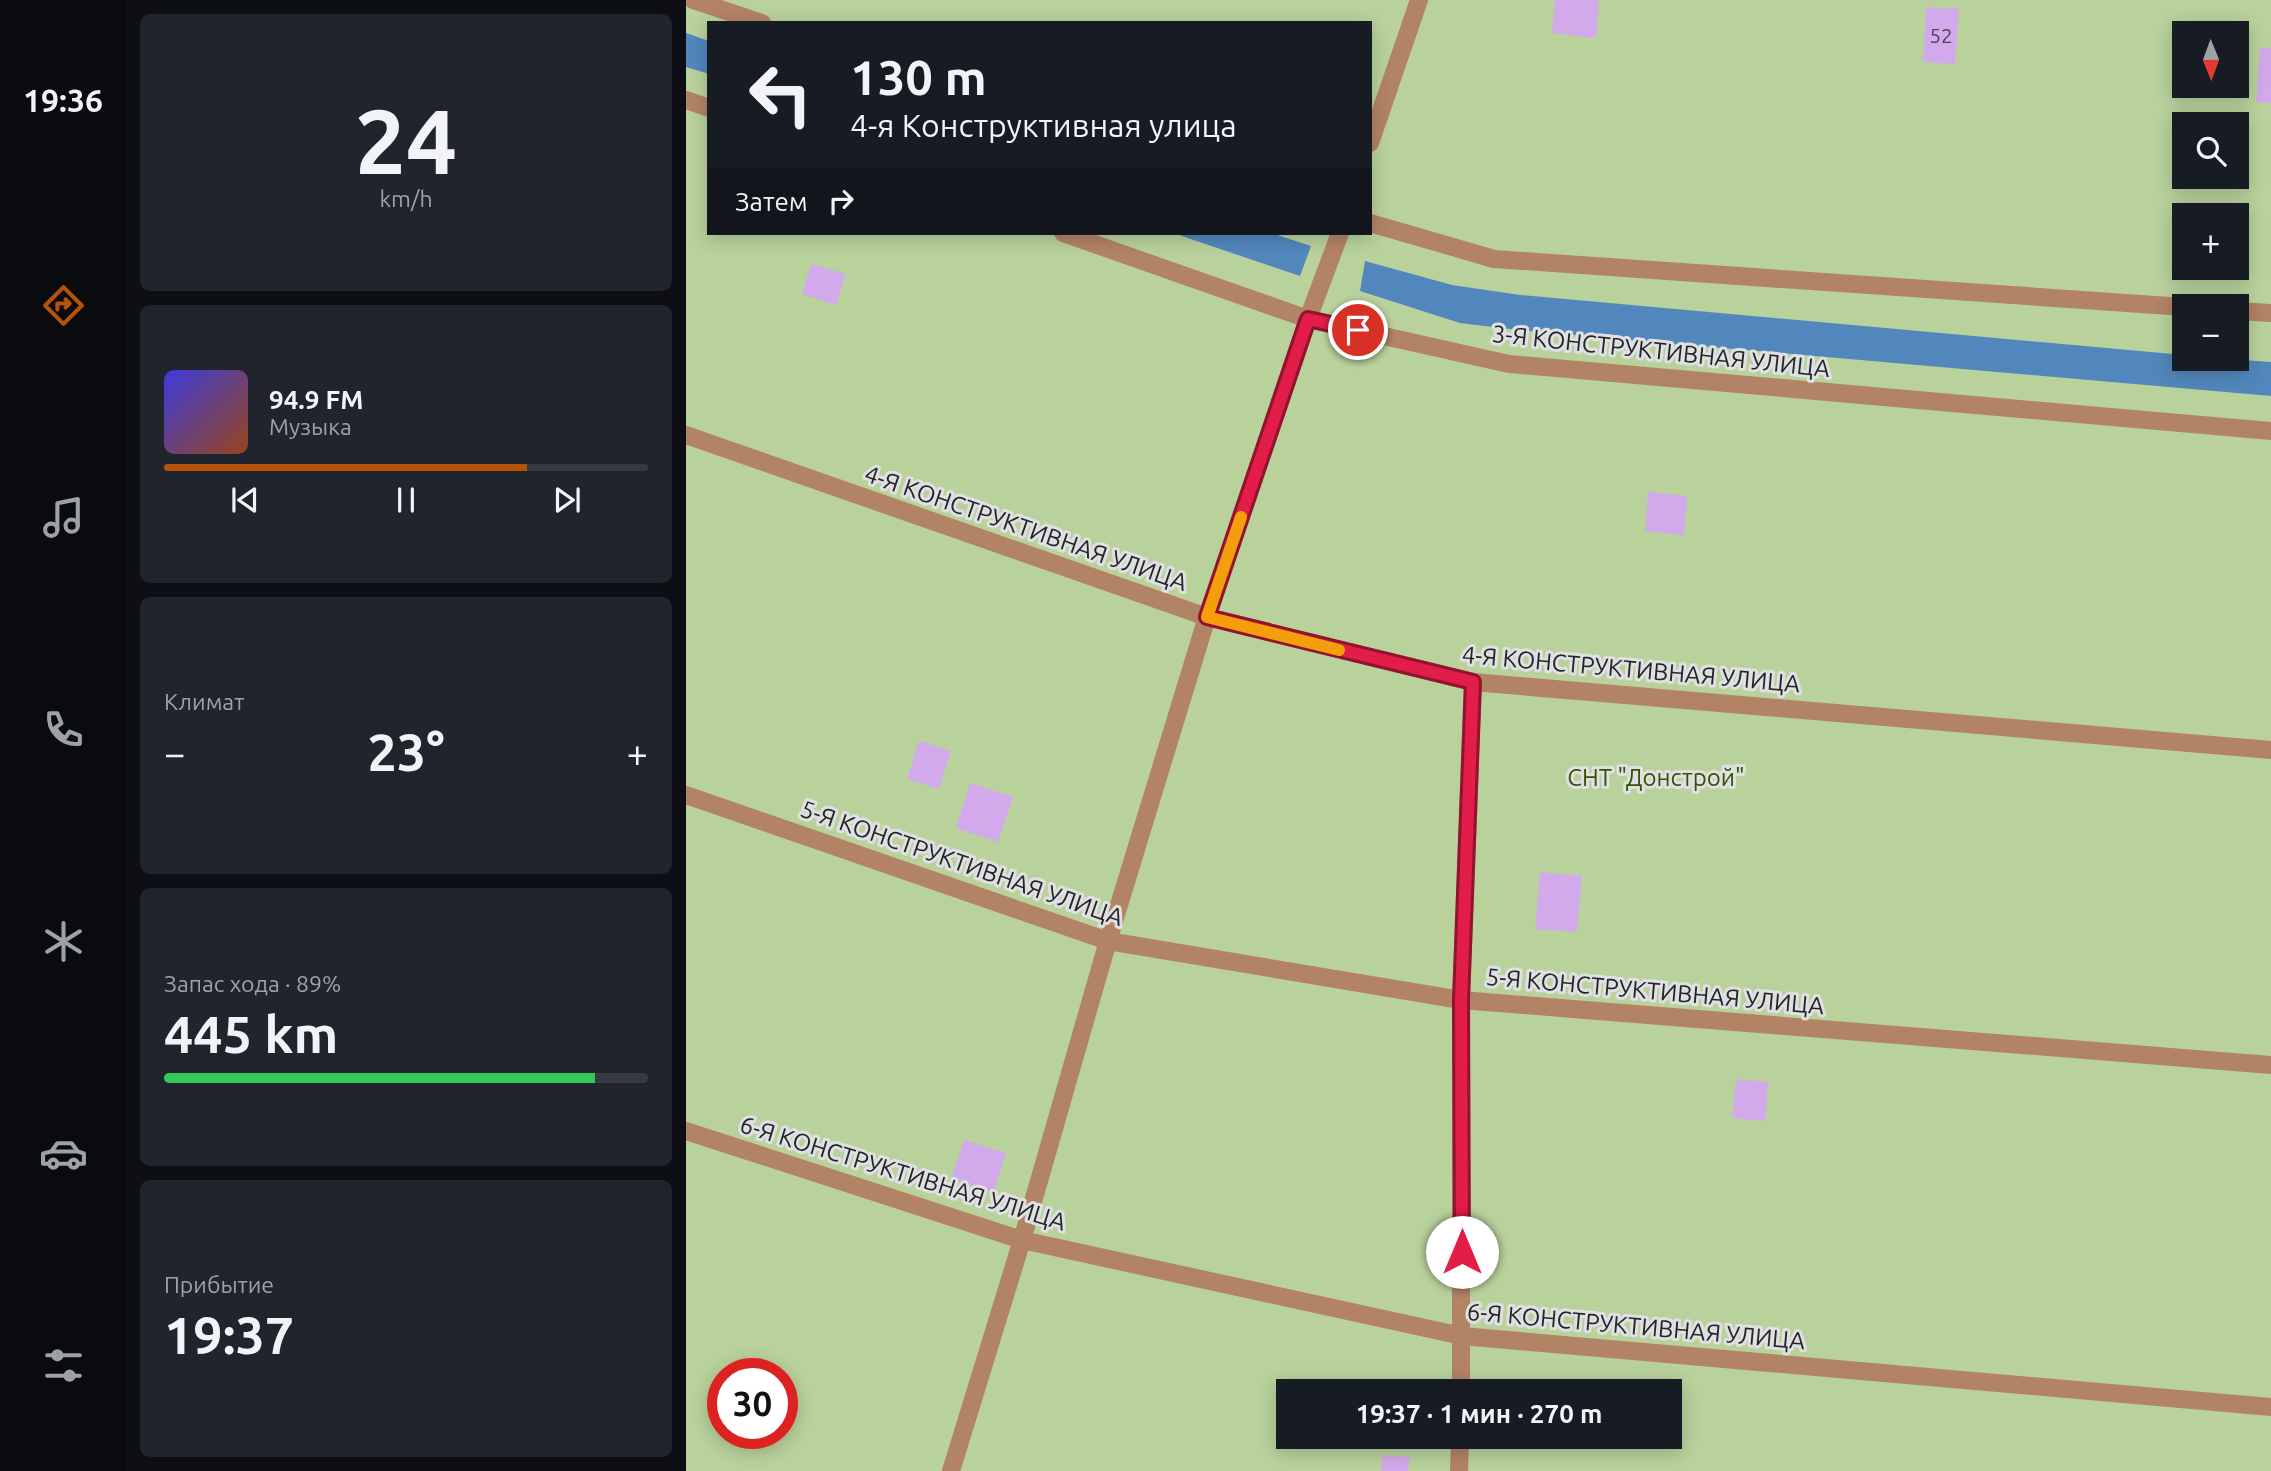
<!DOCTYPE html>
<html lang="ru">
<head>
<meta charset="utf-8">
<style>
  :root { --surface:#171b24; --page:#20242c; --text:#f1f3f6; --muted:#9ea1a6; --line:#363941; --accent:#b45309 }
  body { margin:0; font-family:Ubuntu,sans-serif; background:var(--page); color:var(--text); height:100vh; display:flex; flex-direction:column; font-size:26px; white-space:nowrap }
  * { box-sizing:border-box; margin:0 }
  p { font-size:23px; color:var(--muted) }
  .icon { flex:none; width:38px; height:38px; fill:none; stroke:currentColor; stroke-width:2; stroke-linecap:round; stroke-linejoin:round }
  .map { position:relative; flex:1; overflow:hidden }
  .side { display:flex; flex-direction:column; gap:14px; padding:14px; background:#0d0f14; width:560px }
  .side>* { flex:none }
  .banner { position:absolute; left:21px; top:21px; width:665px; height:214px; border-radius:0px; box-shadow:0 4px 18px #0003; background:#171b24; color:var(--text); overflow:hidden }
  .needle { width:46px; rotate:179deg }
  .tools { position:absolute; left:1486px; top:21px; display:grid; gap:14px }
  .tools a { display:grid; place-items:center; width:77px; height:77px; border-radius:0px; background:var(--surface); box-shadow:0 4px 18px #0003; font-size:35px }
  .speed { position:absolute; left:21px; top:1358px; display:flex; gap:14px; font-size:35px; font-weight:700; text-align:center }
  .speed>* { display:grid; place-content:center; width:91px; height:91px; border-radius:50%; background:var(--surface); box-shadow:0 4px 18px #0003; line-height:1 }
  .speed .limit { border:10px solid #d22; background:#fff; color:#111 }
  .pin { position:absolute; display:grid; place-items:center; width:60px; height:60px; color:#fff; margin:-30px; border:4px solid #fff; border-radius:50%; box-shadow:0 2px 7px #0007 }
  .me { position:absolute; width:77px; margin:-38px; rotate:0deg; stroke-linejoin:round; filter:drop-shadow(0 0 5px #0008) }
  .turn { display:flex; align-items:center; gap:24px; height:147px; padding:0 28px; font-size:32px }
  .turn .icon { width:91px; height:91px; stroke-width:2.5 }
  .turn b { display:block; font-size:49px; line-height:60px }
  .then { display:flex; align-items:center; height:66px; padding:0 28px; background:#0003; gap:14px; font-size:26px }
  .big { font-size:52px; font-weight:600; line-height:1.1 }
  .side .widget { flex:1; display:flex; flex-direction:column; justify-content:center; gap:10px; min-width:0; padding:0 24px; border-radius:10px; background:var(--page) }
  .side .dial { align-items:center; gap:0 }
  .dial b { font-size:91px; line-height:1 }
  .song { display:flex; align-items:center; gap:21px }
  .cover { width:84px; height:84px; border-radius:10px; background:linear-gradient(135deg,hsl(240 70% 55%),hsl(20 70% 35%)) }
  .played { height:7px; border-radius:4px; background:linear-gradient(90deg,var(--accent) 75%,var(--line) 75%) }
  .keys { display:flex; justify-content:space-around; direction:ltr }
  .heat { display:flex; justify-content:space-between; align-items:center; font-size:38px; direction:ltr }
  .charge { height:10px; border-radius:5px; background:linear-gradient(90deg,#34c759 89%,var(--line) 0) }
  .trip { position:absolute; left:590px; top:1379px; width:406px; height:70px; border-radius:0px; background:var(--surface); box-shadow:0 4px 18px #0003; font-weight:600; line-height:70px; text-align:center }
  main { display:flex; flex:1; min-height:0 }
  .tabs { display:flex; flex-direction:column; width:126px; justify-content:space-around; align-items:center; background:#090b0e; color:var(--muted) }
  .tabs .icon { width:49px; height:49px }
  .tabs .selected { color:var(--accent) }
  .tabs b { font-size:32px; color:var(--text) }
  .map>svg:first-child { display:block }
</style>
</head>
<body>
<main>
<nav class="tabs">
<b>19:36</b>
<svg class="icon selected" aria-label="directions" viewBox="0 0 24 24"><path d="M12 3l9 9-9 9-9-9zM9 14v-3h6M13 9l2 2-2 2"/></svg>
<svg class="icon" aria-label="music" viewBox="0 0 24 24"><path d="M9 18V5l10-2v13"/><circle cx="6" cy="18" r="3"/><circle cx="16" cy="16" r="3"/></svg>
<svg class="icon" aria-label="phone" viewBox="0 0 24 24"><path d="M5 4h4l2 5-3 2q2 4 5 5l2-3 5 2v4C11 20 4 13 5 4z"/></svg>
<svg class="icon" aria-label="climate" viewBox="0 0 24 24"><path d="M12 3v18M4 7l16 10M4 17L20 7"/></svg>
<svg class="icon" aria-label="car" viewBox="0 0 24 24"><path d="M5 17H2v-5l4-1 3-4h7l3 4 3 1v5h-3M9 17h6M6 11h13"/><circle cx="7" cy="17" r="2"/><circle cx="17" cy="17" r="2"/></svg>
<svg class="icon" aria-label="filters" viewBox="0 0 24 24"><path d="M4 7h16M4 17h16"/><circle cx="9" cy="7" r="2"/><circle cx="15" cy="17" r="2"/></svg>
</nav>
<section class="side">
<div class="widget dial"><b>24</b><p>km/h</p></div>
<div class="widget">
<div class="song"><i class="cover"></i><div><b>94.9 FM</b><p>Музыка</p></div></div>
<div class="played"></div>
<div class="keys"><svg class="icon" aria-label="previous" viewBox="0 0 24 24"><path d="M18 5L8 12l10 7zM5 5v14"/></svg><svg class="icon" aria-label="pause" viewBox="0 0 24 24"><path d="M8 5v14M16 5v14"/></svg><svg class="icon" aria-label="next" viewBox="0 0 24 24"><path d="M6 5l10 7-10 7zM19 5v14"/></svg></div>
</div>
<div class="widget"><p>Климат</p>
<div class="heat"><a>−</a><b class="big">23°</b><a>+</a></div>
</div>
<div class="widget"><p>Запас хода · 89%</p><b class="big">445 km</b><div class="charge"></div></div>
<div class="widget"><p>Прибытие</p><b class="big">19:37</b></div>
</section>
<div class="map">
<svg width="1585" height="1471" viewBox="0 0 1585 1471">
  <rect width="100%" height="100%" fill="#dfe0e3"/>
  <path fill="#b9d29c" fill-rule="evenodd" d="M0,0H1585V1471H0ZM23,23H684V233H23ZM1498,33H1550V86H1498ZM1498,124H1550V177H1498ZM1498,215H1550V268H1498ZM1498,306H1550V359H1498ZM37,1374H96V1433H37ZM602,1391H984V1437H602Z"/>
  <path fill="#5287bd" d="M0,33L23,41V74L0,67Z
    M487,233H585L625,246L614,276Z
    M679,261L766,285L834,295L1498,355V359H1543L1585,362V396L832,330L774,323L674,291Z"/>
  <path fill="#d2a9ea" d="M869,0H913L910,38L866,33Z
    M1240,7L1273,9L1269,64L1237,62Z
    M1574,48H1585V103L1570,102Z
    M1550,215L1556,216L1553,253L1550,252Z
    M125,264L160,274L150,305L116,294Z
    M962,492L1001,496L998,535L959,531Z
    M233,741L265,751L253,789L221,779Z
    M284,783L327,797L312,842L270,828Z
    M854,872L896,876L891,932L849,929Z
    M1050,1079L1082,1082L1079,1121L1046,1118Z
    M278,1140L320,1153L307,1193L265,1179Z
    M697,1455L724,1457L722,1471H695Z"/>
  <g fill="none" stroke-linecap="round" stroke-linejoin="round">
    <path stroke="#b38366" stroke-width="18" d="M7,0L76,23
      M0,100L23,108
      M684,143L733,0
      M684,223L808,259L1498,307
      M377,233L622,319L823,364L1585,431
      M1550,311L1585,313
      M0,435L521,617L787,682L1585,750
      M0,795L422,941L775,1000L1585,1065
      M0,1131L336,1240L776,1336L1585,1407
      M775,1391V1000L787,682
      M265,1471L336,1240L422,941L521,617L622,319L654,233
      M773,1471L774,1437"/>
  </g>
  <g fill="none" stroke-linecap="round" stroke-linejoin="round">
    <g stroke="#92132f" stroke-width="18">
      <path id="route" d="M672,330L622,319L521,617L787,682L775,1000L776,1252"/>
    </g>
    <use href="#route" stroke="#e11d48" stroke-width="12"/>
    <path stroke="#f59e0b" stroke-width="12" d="M555,517L521,617L653,650"/>
  </g>
  <g text-anchor="middle" dominant-baseline="central" stroke-width="6" stroke-linejoin="round" paint-order="stroke">
    <g font-size="21" fill="#504657">
      <text x="1255" y="35">52</text>
    </g>
    <g font-size="24" fill="#252526" stroke="#dfe0e3">
      <text transform="translate(975 351) rotate(6)">3-Я КОНСТРУКТИВНАЯ УЛИЦА</text>
      <text transform="translate(340 528) rotate(19)">4-Я КОНСТРУКТИВНАЯ УЛИЦА</text>
      <text transform="translate(945 669) rotate(5)">4-Я КОНСТРУКТИВНАЯ УЛИЦА</text>
      <text transform="translate(276 863) rotate(19)">5-Я КОНСТРУКТИВНАЯ УЛИЦА</text>
      <text transform="translate(969 991) rotate(5)">5-Я КОНСТРУКТИВНАЯ УЛИЦА</text>
      <text transform="translate(217 1173) rotate(17)">6-Я КОНСТРУКТИВНАЯ УЛИЦА</text>
      <text transform="translate(950 1326) rotate(5)">6-Я КОНСТРУКТИВНАЯ УЛИЦА</text>
    </g>
    <g font-size="24" fill="#375201" stroke="#dfe0e3">
      <text x="970" y="777">СНТ "Донстрой"</text>
    </g>
  </g>
</svg>
<div class="tools">
<a><svg class="needle" viewBox="-14 -14 28 28"><path d="M0-13l5 13h-10z" fill="#e53935"/><path d="M0 13l5-13h-10z" fill="#9ea1a6"/></svg></a>
<a><svg class="icon" aria-label="search" viewBox="0 0 24 24"><circle cx="10" cy="10" r="6"/><path d="M15 15l6 6"/></svg></a>
<a>+</a>
<a>−</a>
</div>
<div class="speed"><div class="limit">30</div></div>
<div class="pin" style="left:672px;top:330px;background:#d93025"><svg class="icon" aria-label="arrive" viewBox="0 0 24 24"><path d="M6 21V4h12l-3 4 3 4H6"/></svg></div>
<svg class="me" style="left:776px;top:1252px" viewBox="-20 -20 40 40"><circle r="19" fill="#fff"/><path d="M0-13L10 11 0 6-10 11z" fill="#e11d48"/></svg>
<div class="trip">19:37 · 1 мин · 270 m</div>
<div class="banner">
<div class="turn"><svg class="icon" aria-label="left" viewBox="0 0 24 24"><path d="M17 20v-9H6M10 6l-5 5 5 5"/></svg><div><b>130 m</b>4-я Конструктивная улица</div></div>
<div class="then">Затем<svg class="icon" aria-label="right" viewBox="0 0 24 24"><path d="M7 20v-9h11M14 6l5 5-5 5"/></svg></div>
</div>
</div>
</main>
</body>
</html>
